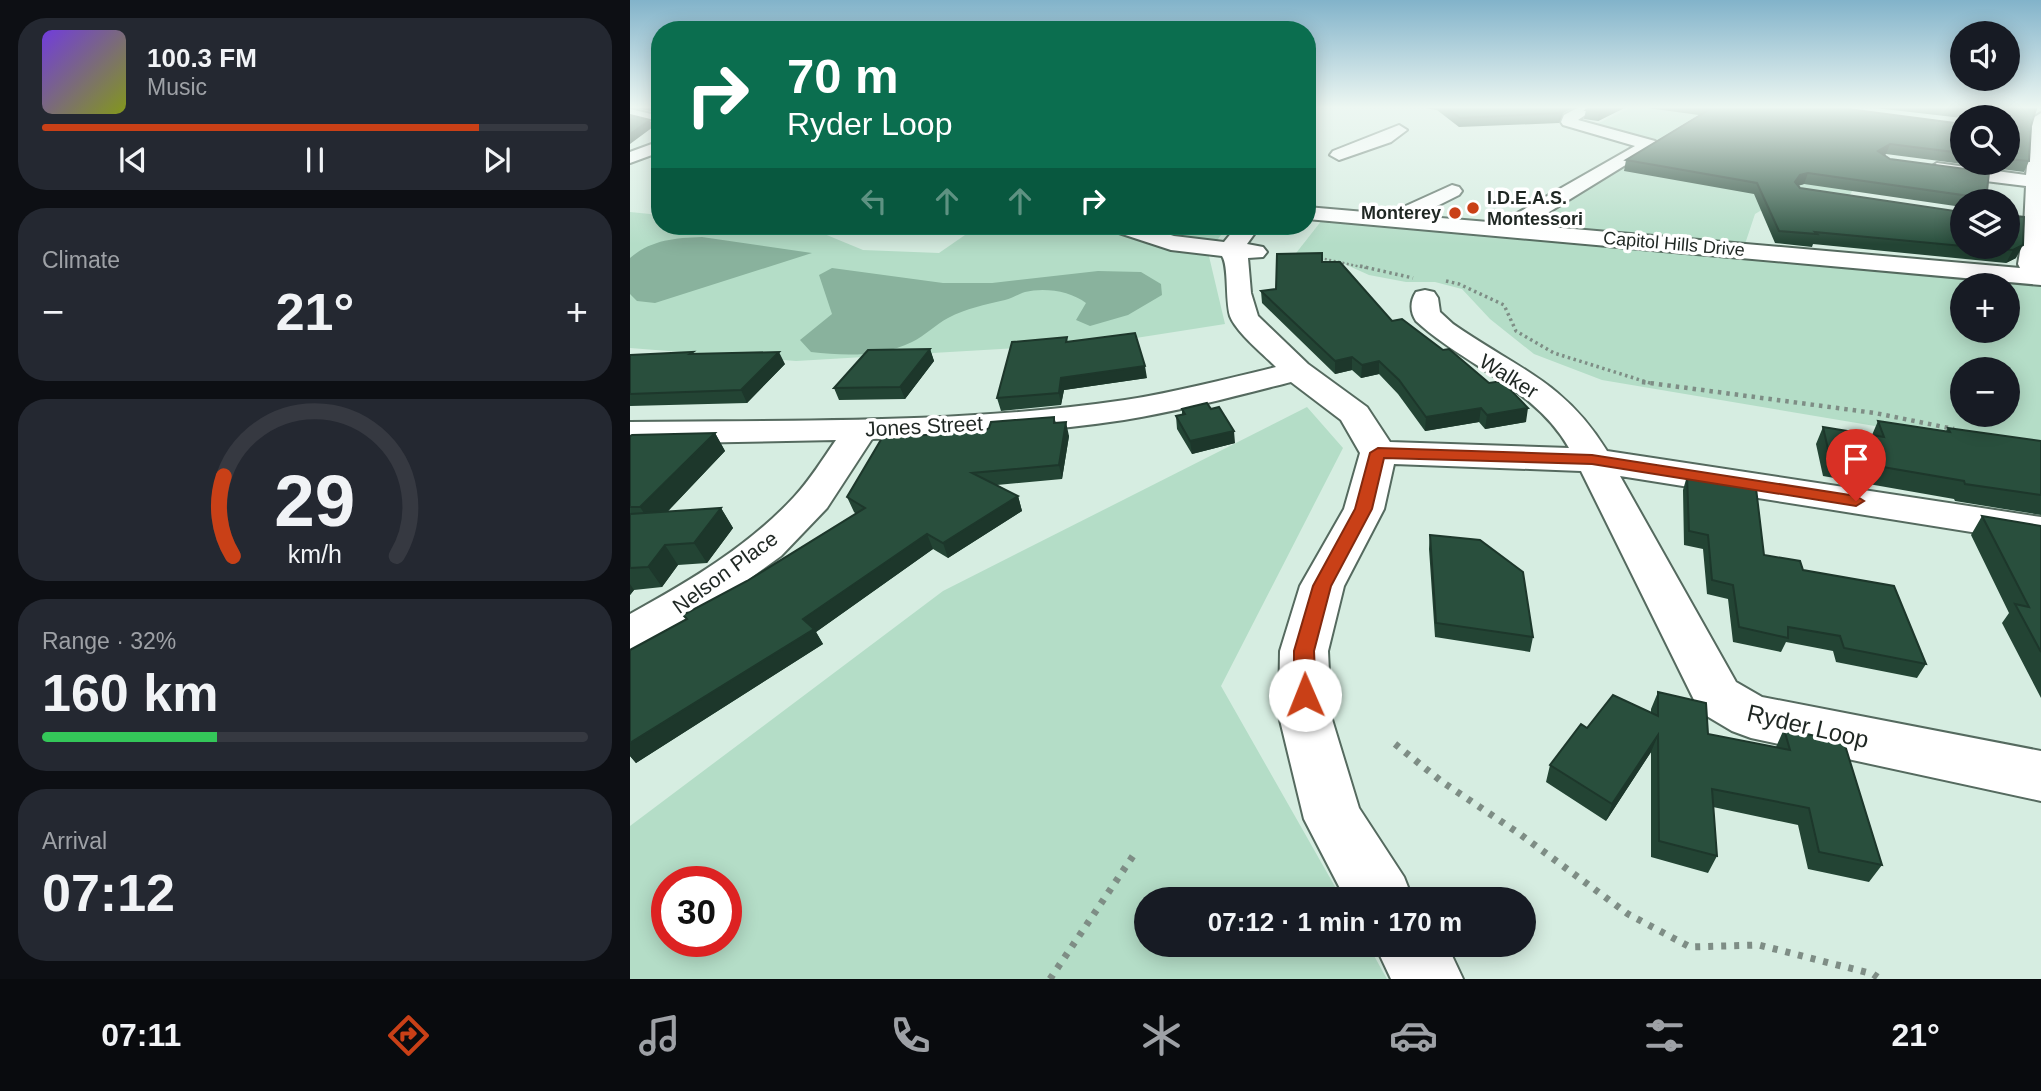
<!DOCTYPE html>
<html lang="en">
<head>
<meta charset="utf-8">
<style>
  :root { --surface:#171b24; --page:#242831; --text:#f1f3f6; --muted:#9ea1a6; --line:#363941; --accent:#c94017 }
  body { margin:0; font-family:Arial,sans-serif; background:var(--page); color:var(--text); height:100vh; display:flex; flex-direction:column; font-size:26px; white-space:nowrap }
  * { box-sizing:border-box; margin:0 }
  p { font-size:23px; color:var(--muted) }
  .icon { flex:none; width:38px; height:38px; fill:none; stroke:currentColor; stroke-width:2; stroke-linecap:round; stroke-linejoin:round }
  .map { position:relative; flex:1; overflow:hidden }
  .sheet { display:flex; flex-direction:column; gap:18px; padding:18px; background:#0d0f14; width:630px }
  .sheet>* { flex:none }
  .guide { position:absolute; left:21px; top:21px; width:665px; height:214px; border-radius:28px; box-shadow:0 4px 18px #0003; background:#0b6e4f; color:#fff; overflow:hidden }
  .fabs { position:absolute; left:1320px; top:21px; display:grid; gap:14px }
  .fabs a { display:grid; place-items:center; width:70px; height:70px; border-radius:50%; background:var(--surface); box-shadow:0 4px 18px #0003; font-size:35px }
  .speed { position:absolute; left:21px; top:866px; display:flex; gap:14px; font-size:35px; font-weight:700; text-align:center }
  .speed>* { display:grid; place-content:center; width:91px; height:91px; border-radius:50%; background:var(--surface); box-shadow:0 4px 18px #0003; line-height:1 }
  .speed .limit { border:10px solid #d22; background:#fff; color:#111 }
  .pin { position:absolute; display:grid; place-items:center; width:60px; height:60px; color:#fff; margin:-72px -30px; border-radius:50% 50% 50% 0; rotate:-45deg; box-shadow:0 0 7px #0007 }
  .pin .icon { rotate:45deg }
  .me { position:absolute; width:77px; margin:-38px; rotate:359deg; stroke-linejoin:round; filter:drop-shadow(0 0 5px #0008) }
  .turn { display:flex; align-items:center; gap:24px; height:147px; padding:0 21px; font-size:32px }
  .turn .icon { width:91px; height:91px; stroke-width:2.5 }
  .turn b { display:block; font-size:49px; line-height:60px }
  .lanes { display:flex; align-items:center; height:66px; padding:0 21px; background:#0003; justify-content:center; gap:35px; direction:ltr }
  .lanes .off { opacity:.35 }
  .big { font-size:52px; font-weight:700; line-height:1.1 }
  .sheet .widget { flex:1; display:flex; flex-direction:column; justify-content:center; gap:10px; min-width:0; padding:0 24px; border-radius:28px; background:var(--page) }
  .sheet .dial { align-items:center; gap:0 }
  .dial svg { height:182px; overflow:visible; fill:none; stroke:var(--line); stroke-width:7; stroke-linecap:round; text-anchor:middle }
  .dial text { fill:var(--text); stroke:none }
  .song { display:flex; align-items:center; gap:21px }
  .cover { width:84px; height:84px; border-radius:10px; background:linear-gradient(135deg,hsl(260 70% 55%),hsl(70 70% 35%)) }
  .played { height:7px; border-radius:4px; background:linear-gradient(90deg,var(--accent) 80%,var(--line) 80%) }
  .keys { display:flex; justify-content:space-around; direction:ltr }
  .heat { display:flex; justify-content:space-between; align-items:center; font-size:38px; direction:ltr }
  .charge { height:10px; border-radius:5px; background:linear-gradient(90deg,#34c759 32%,var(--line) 0) }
  .trip { position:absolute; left:504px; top:887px; width:402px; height:70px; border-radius:35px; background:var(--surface); box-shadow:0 4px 18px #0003; font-weight:700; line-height:70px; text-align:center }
  .menu { display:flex; height:112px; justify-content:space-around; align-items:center; background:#090b0e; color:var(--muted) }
  .menu .icon { width:49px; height:49px }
  .menu .current { color:var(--accent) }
  .menu b { font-size:32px; color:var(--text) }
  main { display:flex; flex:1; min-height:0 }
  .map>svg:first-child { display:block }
</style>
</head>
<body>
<main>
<section class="sheet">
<div class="widget">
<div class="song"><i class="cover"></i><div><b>100.3 FM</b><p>Music</p></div></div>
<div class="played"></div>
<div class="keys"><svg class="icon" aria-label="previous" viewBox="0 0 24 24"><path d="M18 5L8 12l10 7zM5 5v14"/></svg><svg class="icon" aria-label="pause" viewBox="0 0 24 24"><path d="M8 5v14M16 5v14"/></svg><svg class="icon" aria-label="next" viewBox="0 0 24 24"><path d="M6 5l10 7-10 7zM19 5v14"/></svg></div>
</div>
<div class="widget"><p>Climate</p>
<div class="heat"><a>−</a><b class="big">21°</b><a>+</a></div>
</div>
<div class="widget dial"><svg viewBox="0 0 100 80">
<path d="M14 69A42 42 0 1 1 86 69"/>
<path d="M14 69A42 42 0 0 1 10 34" stroke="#c94017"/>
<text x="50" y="56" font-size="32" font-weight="700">29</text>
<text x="50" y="72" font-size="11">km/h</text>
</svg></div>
<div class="widget"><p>Range · 32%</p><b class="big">160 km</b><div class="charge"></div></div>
<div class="widget"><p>Arrival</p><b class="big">07:12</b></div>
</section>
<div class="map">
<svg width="1411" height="979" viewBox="0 0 1411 979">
  <rect width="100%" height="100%" fill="#d6ede1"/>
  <path fill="#b4ddc7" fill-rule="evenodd" d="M1002,107H1092L1229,180L1218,198L1165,190L1125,214L1115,244L895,224L1026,141L964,129L969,123Z
    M0,212L30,215V226H175L233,250L309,253L348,226H598L578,252L595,324L474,343L166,361L0,348Z
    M692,220L1411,286V454L972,380L904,354L860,319L832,289L805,282H776L739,275L710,262L663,257ZM1332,285H1377V331H1332ZM1332,369H1377V415H1332Z
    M677,407L713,448L591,686L712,899L516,900V945H738L757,979H0V826L313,591ZM37,882H96V942H37Z"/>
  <path fill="#89b29d" d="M72,237L182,253L25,303L7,301L0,294V258C21,240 44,238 72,237Z
    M202,268L313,283H362L468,271L511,272L531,284L532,295L498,315L460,326L446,320L456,303C441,291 414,287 395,292C388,294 382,299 375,300C354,305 337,308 318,318C306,324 295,336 282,342C251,357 215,356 181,352L170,340L202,314L189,275Z"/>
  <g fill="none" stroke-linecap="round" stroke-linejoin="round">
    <g stroke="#556a5f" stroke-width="4">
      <path id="minor" d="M949,107H967L948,120L1025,141L1028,145L898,225L1390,268L1388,264L1394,228L1396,186L1307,175L1298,169L1307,163L1396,175L1403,118L1411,113V285L677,219V207L758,214L822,185L829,187L832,191L829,195L787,216L870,223L1005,146L933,125L931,122L934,115Z
        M0,109L30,116V126L0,119Z
        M769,125L777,130L761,142L709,160L700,155L703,151Z
        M30,141V152L0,163V152Z
        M480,226H512L544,236L594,242L607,226H630L617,244L633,247L637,252L633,257L618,258L621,293L628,316L678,364L737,407L760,442L939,448C905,388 835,366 786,321C780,312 780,301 786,292L795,290L804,292L808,298L810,312L823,324C886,368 934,381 977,451L1411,517V543L990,476L1106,682L1132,697L1411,751V801L1121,738L1102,731L1070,712L951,471L764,464L754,509L714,586L698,651L701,716L729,808L774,877L783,900H716L674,819L649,716L650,651L670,586L714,509L730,453L711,420L661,382C606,396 550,411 494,420C410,433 326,436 242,439L197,508L151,556L63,620L17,649L0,654V614C58,582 118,547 164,497C180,480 192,460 206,440L0,444V422C164,420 332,424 495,400C546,392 596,379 646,367C633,354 606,332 600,316C595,299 599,266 592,256L541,250L483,231Z
        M745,945H817L833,979H761Z"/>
    </g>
    <path stroke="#7e8d85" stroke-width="2.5" stroke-dasharray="2 2.5" stroke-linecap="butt" d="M686,257L736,268"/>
    <path stroke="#7e8d85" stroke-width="3.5" stroke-dasharray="2.5 3.5" stroke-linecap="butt" d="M730,266L783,278
      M816,281L829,284L874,305L886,331L924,353L1023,384"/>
    <path stroke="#7e8d85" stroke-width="4.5" stroke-dasharray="3.5 5" stroke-linecap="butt" d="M1012,382L1245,413L1324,429"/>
    <path stroke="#7e8d85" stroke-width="7" stroke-dasharray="5 8" stroke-linecap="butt" d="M765,744L811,781L887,832L998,914L1060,947L1129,945L1243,974L1250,979
      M420,979L507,850"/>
    <use href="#minor" fill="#fff" fill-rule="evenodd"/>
  </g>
  <path fill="#234434" d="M2,107H30L29,113Z
    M789,107H944L933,113L929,123L829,127L807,110Z
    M960,107H996L968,121L954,119L956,110Z
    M1010,107H1203L1332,124V163H1377V117H1332V118L1237,107H1385L1401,126L1399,161L1394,172L1256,154L1255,155L1260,159L1356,201H1332V207L1174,184L1168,186L1170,188L1332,212V247H1377V215L1386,258L1376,263L1183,244L1182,247L1145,243L1124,194L994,171L996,160L1069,115Z
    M692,262L762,321L813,350L896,422L855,429L849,422L795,431L768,394L749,374L731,378L722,370L705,374L632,303L631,291L646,289Z
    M438,342L517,378L434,390L431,405L371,411L367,398Z
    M300,349L304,361L275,399L209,400L204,388Z
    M64,354L155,364L117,403L0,406V355Z
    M552,409L605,443L562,454L547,429L546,416L552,415Z
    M424,417L426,423L439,436L432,479L367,485L388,496L392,511L318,558L303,549L186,632L193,644L6,763L0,756V650L56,619L53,615L117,581L226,514L224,512L217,497L354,431Z
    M1248,421L1316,431L1318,428L1411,441V515L1325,501L1324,499L1193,476L1186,444L1193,427L1242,435Z
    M85,433L95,451L37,512L91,508L103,528L77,563L48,565L32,587L4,590L0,595V436Z
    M1057,476L1134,555L1173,570L1296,664L1287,678L1206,662L1203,651L1156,642L1151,652L1103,642L1098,599L1077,594L1073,549L1054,545L1053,490Z
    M1352,516L1411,526V698L1372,623L1379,613L1341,535Z
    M800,535L903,637L900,652L805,637L799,549Z
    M1028,692L1078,734L1146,747L1154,729L1252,865L1239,882L1178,869L1168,825L1083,807L1087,856L1078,873L1021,857V752L976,821L916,782L920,765L957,728L1021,713V709Z"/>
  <path fill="#1d372b" d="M933,107H944L933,113L929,123L930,113Z
    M980,107H996L968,121L969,112Z
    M20,120L23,127L0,144V134Z
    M1260,144L1256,154L1245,161L1248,151Z
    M1178,173L1174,184L1166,186L1165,182L1170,175Z
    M1393,245L1386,258L1376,263L1383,250Z
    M300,349L304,361L275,399L270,387Z
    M149,352L155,364L117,403L111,390Z
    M722,357V370L705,374V361Z
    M749,361V374L731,378L732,365Z
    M515,366L517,378L434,390L431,405L429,393L431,378Z
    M851,408L849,422L795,431L796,417Z
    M898,408L896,422L855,429L857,415Z
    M436,422L439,436L432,479L429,465Z
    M604,431L605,443L562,454L560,441Z
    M85,433L95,451L23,527L10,507Z
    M388,496L392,511L318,558L313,543Z
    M91,508L103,528L77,563L64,543Z
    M297,534L303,549L186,632L193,644L6,763L0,756V743L173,619Z
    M35,545L48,565L32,587L18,567Z
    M0,584L4,590L0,595Z
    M1028,735L1021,752L976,821L982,804Z"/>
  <path fill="#294f3d" stroke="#1d372b" stroke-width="2" d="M815,107H933L930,113L830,118Z
    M960,107H980L969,112L956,110Z
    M1074,107H1203L1332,124V153L1260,144L1248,151L1260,159L1359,172L1356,201H1340L1339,196L1178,173L1170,175L1165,182L1170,188L1332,212V246L1185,232L1187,234L1149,231L1127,183L996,160L1082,108Z
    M1314,107H1385L1406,109L1401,126L1399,161L1377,159V117H1338L1336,109Z
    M0,115L20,120L0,134Z
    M1377,215L1394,217L1393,245L1383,250L1344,247H1377Z
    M692,253V262H710L762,321L772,319L813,350L819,349L859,383L872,381L898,408L857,415L851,408L796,417L769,380L749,361L732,365L722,357L705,361L631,291L646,289L647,254Z
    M505,333L515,366L431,378L429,393L367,398L382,342L437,337L436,342Z
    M300,349L270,387L204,388L238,350Z
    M63,352L60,354L149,352L111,390L0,394V355Z
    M577,403L581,409L589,407L604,431L560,441L546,416L555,414L552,409Z
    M424,417V423L436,422L429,465L342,473L388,496L313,543L297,534L173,619L184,629L0,743V650L57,619L53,615L117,581L235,508L217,497L252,438L354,431L359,428L361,422Z
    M1248,421L1320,432L1318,428L1411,441V495L1335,484L1334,481L1200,458L1193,427L1254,437Z
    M85,433L10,507H0V436L2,435Z
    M1057,476L1126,488L1134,555L1170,561L1173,570L1264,586L1296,664L1214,648L1210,636L1158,627V638L1109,627L1103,585L1082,580L1078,535L1059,531Z
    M91,508L64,543L35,545L18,567L0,568V514Z
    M1352,516L1411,526V652L1385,604L1399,607Z
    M800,535L850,540L893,572L903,637L806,623Z
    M1028,692L1076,703L1078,734L1160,750L1154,729L1214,742L1252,865L1189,852L1179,808L1082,789L1087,856L1029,841L1028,735L982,804L920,765L951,724L957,728L983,695L1028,716Z"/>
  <linearGradient id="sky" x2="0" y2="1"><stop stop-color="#82b3ca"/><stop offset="0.44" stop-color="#edf7f2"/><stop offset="1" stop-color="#edf7f2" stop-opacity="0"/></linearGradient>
  <rect width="1411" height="244" fill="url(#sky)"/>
  <path fill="#c94017" stroke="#832a0f" stroke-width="2" d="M748,448L962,455L1226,496L1234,501L1226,506L962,464L754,458L742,509L701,586L684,651L686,695L682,701L675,703L667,701L664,695V651L683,586L725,509L740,453Z"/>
  <g fill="#c94017" stroke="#fff" stroke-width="2.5">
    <circle cx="843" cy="208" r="7"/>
    <circle cx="825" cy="213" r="7"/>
  </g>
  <g text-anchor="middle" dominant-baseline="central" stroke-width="7" stroke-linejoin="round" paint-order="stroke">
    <g font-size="18" font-weight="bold" fill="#1f2723" stroke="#fff" text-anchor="start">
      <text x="857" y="198">I.D.E.A.S.<tspan x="857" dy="21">Montessori</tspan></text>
      <text x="811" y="213" text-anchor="end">Monterey</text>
    </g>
    <g font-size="18" fill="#1f2723" stroke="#fff">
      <text transform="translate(1044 244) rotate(5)">Capitol Hills Drive</text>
    </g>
    <g font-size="21" fill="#1f2723" stroke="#fff">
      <text transform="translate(879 376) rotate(32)">Walker</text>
      <text transform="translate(294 426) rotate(-3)">Jones Street</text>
      <text transform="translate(95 572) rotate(-36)">Nelson Place</text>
    </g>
    <g font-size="24" fill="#1f2723" stroke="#fff">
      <text transform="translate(1178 726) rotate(13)">Ryder Loop</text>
    </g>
  </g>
</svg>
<div class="fabs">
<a><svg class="icon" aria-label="sound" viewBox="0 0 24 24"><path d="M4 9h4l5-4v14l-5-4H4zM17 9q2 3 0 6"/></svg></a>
<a><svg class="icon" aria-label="search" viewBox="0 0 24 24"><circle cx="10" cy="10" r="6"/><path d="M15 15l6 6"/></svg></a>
<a><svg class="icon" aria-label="layers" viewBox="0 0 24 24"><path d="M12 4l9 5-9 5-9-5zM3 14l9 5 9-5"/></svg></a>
<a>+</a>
<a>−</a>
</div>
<div class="speed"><div class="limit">30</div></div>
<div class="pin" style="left:1226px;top:501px;background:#d93025"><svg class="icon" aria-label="arrive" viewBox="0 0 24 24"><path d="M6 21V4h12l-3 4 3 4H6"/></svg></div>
<svg class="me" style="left:675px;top:695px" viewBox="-20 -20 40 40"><circle r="19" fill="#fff"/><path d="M0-13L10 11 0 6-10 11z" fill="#c94017"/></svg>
<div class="trip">07:12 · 1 min · 170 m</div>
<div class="guide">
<div class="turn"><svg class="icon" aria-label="right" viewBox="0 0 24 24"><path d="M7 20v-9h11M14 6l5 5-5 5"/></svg><div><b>70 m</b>Ryder Loop</div></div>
<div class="lanes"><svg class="icon off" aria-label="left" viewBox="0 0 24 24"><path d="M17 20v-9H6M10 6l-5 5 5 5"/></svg><svg class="icon off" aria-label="ahead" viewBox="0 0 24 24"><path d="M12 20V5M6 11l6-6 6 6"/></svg><svg class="icon off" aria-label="ahead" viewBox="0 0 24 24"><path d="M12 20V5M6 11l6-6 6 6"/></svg><svg class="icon" aria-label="right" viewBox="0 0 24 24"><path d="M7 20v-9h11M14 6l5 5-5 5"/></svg></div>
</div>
</div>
</main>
<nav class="menu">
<b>07:11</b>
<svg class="icon current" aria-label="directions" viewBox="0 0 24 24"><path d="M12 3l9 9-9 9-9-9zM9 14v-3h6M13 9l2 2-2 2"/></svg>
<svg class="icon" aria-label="music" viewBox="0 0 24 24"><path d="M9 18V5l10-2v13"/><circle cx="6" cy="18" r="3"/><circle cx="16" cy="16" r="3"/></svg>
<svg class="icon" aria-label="phone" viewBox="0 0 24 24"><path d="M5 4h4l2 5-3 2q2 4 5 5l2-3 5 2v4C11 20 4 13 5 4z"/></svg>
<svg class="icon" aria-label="climate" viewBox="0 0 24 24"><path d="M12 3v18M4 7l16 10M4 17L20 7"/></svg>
<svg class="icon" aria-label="car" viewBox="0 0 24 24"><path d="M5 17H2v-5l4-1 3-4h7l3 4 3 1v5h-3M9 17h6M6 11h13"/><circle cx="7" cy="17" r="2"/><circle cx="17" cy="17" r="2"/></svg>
<svg class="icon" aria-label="filters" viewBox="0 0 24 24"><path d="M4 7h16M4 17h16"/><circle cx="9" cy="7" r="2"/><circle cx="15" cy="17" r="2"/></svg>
<b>21°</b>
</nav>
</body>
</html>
